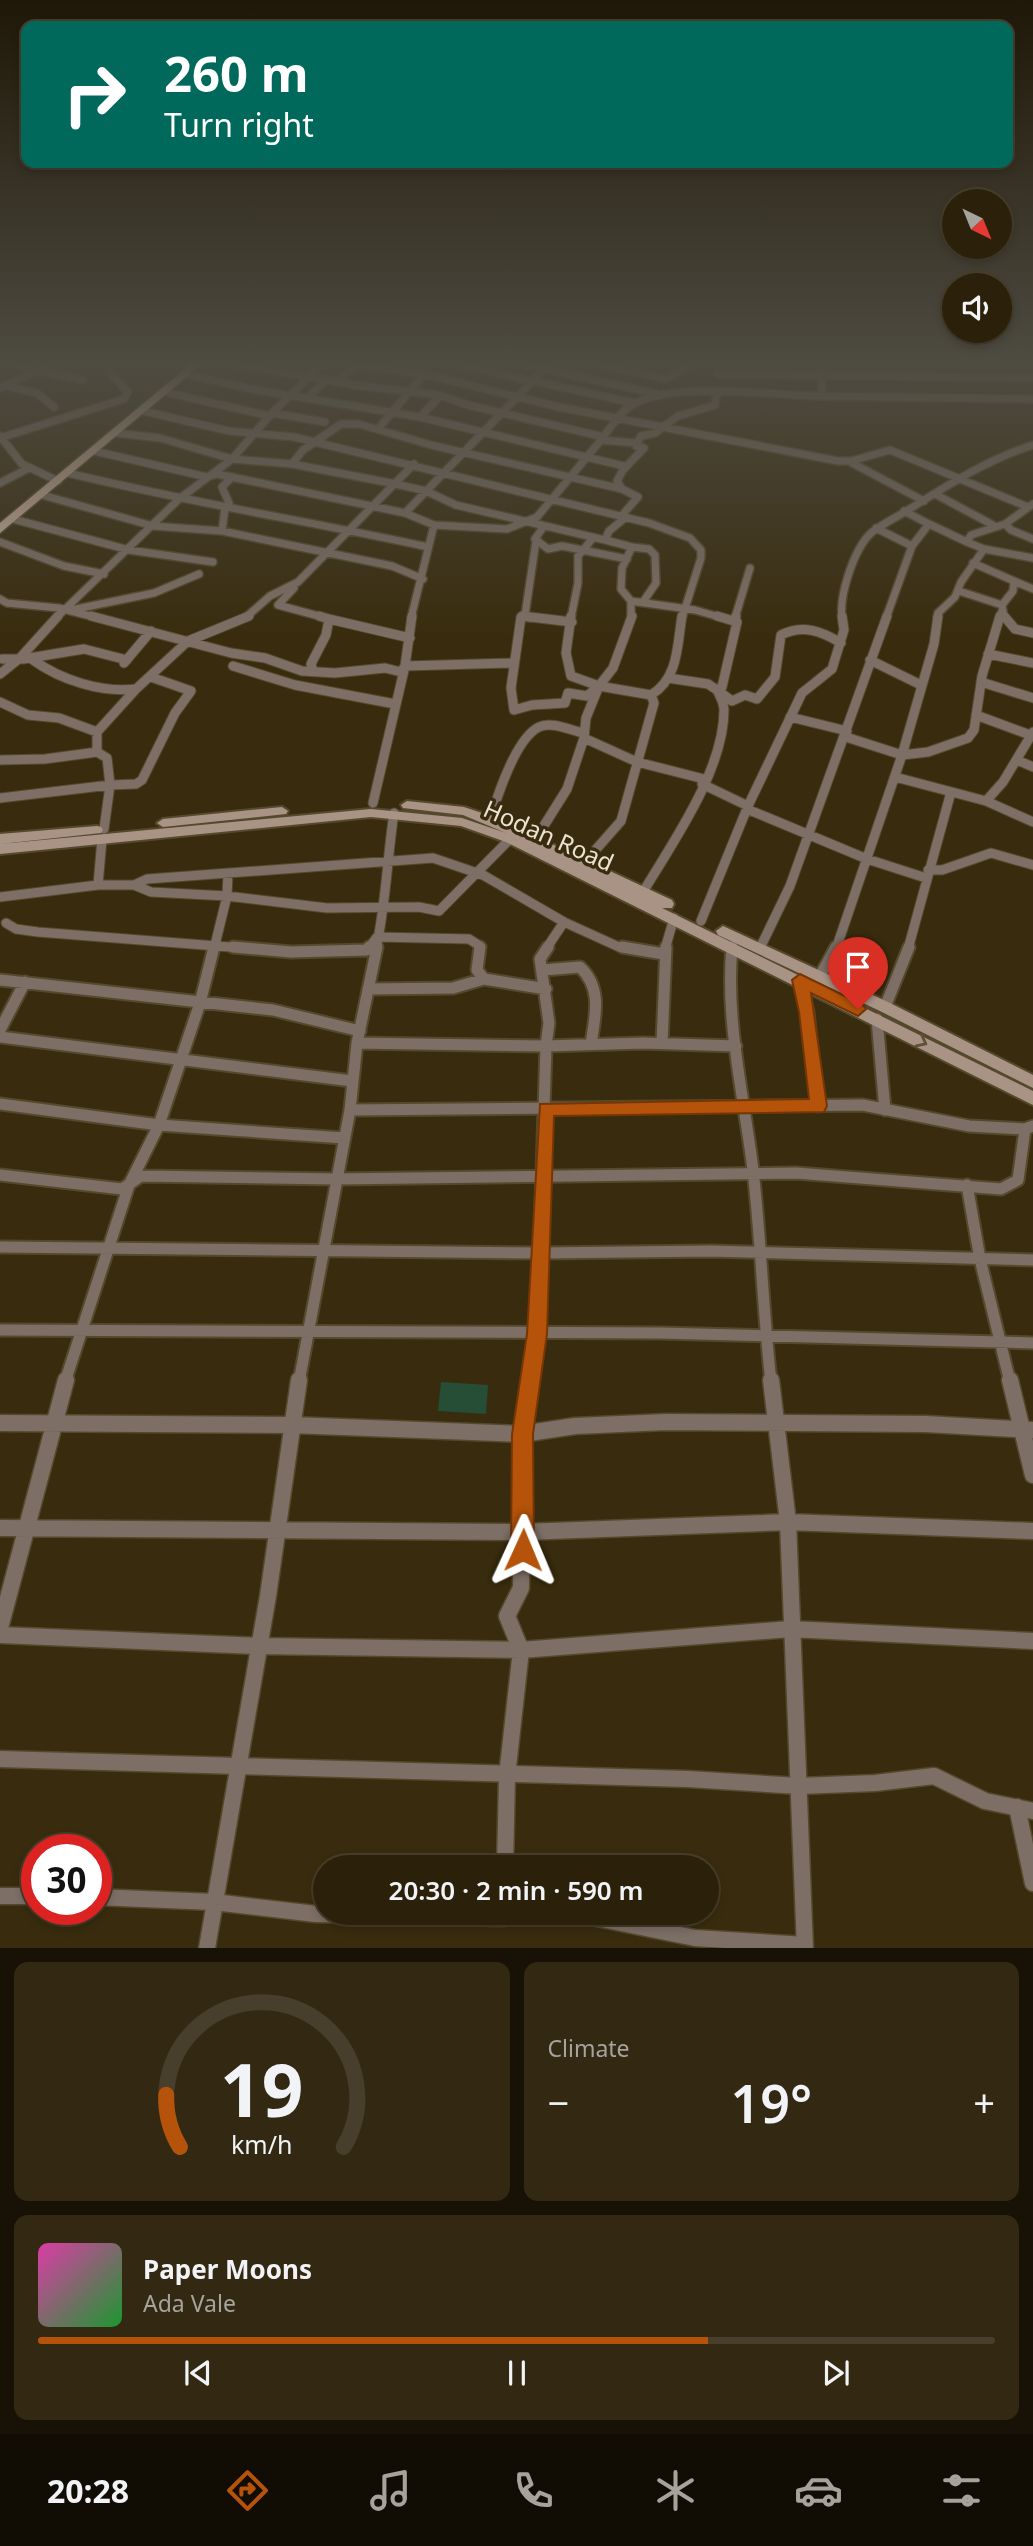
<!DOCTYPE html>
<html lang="en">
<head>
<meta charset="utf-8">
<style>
  :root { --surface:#2b210a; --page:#332913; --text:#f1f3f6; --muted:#a6a39c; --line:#473e2b; --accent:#b45309 }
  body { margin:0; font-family:"Noto Sans",sans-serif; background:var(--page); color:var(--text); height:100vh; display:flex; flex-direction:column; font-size:26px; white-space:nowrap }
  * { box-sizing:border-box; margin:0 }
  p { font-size:23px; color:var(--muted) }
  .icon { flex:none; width:38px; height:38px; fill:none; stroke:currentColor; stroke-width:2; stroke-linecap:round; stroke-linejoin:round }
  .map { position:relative; height:1948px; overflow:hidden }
  .side { display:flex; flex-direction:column; gap:14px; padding:14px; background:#181206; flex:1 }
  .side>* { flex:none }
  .guide { position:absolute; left:21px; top:21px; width:992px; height:147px; border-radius:14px; box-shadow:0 4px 10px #0003,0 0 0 2px var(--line); background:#00695c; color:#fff; overflow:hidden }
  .needle { width:46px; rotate:137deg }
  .tools { position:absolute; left:942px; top:189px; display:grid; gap:14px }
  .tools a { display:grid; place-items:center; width:70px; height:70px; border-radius:50%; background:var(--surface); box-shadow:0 4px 10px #0003,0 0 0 2px var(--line); font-size:35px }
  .speed { position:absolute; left:21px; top:1834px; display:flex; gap:14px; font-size:35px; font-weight:700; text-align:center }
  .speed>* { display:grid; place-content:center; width:91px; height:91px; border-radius:50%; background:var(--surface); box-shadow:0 4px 10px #0003,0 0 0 2px var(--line); line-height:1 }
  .speed .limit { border:10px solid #d22; background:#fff; color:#111 }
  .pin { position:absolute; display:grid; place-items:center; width:60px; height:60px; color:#fff; margin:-72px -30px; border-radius:50% 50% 50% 0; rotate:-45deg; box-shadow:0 0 7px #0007 }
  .pin .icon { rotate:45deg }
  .me { position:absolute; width:77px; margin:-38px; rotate:1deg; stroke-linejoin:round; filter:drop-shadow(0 0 5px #0008) }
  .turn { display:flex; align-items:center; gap:24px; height:147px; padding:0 28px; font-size:32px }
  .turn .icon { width:91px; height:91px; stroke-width:2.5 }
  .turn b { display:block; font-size:49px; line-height:60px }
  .big { font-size:52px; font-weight:600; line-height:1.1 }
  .side .tile { flex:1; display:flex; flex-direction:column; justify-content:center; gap:10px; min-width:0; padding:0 24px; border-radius:14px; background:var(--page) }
  .side .dial { align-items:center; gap:0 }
  .dial svg { height:182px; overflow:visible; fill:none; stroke:var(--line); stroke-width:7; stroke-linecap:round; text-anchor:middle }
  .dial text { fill:var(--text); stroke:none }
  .song { display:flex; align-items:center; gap:21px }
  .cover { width:84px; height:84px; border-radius:10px; background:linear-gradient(135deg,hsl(320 70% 55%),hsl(130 70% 35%)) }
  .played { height:7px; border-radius:4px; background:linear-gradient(90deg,var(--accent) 70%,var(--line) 70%) }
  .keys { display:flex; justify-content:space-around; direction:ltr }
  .heat { display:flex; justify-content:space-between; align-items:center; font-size:38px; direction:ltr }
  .side .tiles { flex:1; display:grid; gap:14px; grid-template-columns:1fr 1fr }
  .tile:last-child { grid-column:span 2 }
  .trip { position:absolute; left:313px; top:1855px; width:406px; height:70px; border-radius:35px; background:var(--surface); box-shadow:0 4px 10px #0003,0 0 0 2px var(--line); font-weight:600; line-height:70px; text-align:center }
  .menu { display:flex; height:112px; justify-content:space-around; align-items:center; background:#110d04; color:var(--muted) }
  .menu .icon { width:49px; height:49px }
  .menu .current { color:var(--accent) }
  .menu b { font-size:32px; color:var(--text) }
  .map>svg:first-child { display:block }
</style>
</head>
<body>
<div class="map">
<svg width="1033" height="1948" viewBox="0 0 1033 1948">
  <rect width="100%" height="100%" fill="#392c0e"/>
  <path fill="#264d36" d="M441,1382L488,1385L486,1414L438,1411Z"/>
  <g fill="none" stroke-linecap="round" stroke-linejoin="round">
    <g stroke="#55492d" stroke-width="10">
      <path id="street-far3" d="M18,364L34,371
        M236,364L354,385L439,395L468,405L604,437
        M356,364L424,374L559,407L838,461H851L890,450L1028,507
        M458,364L530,381
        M523,364L657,394
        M599,364L666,379L692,364
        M38,370L83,380
        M186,374L251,389L420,417L624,466
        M718,374L1033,378
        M534,381L634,403
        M338,382L355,364
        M7,386L37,393L54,407
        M0,388L51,364
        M165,392L270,416
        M822,396L1033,399
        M307,398L327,379
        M143,411L229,431L294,437L649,523L690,538L701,550V558L682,618
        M272,413L325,422
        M420,417L439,397
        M379,428L424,374
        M116,433L160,438L232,459L292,464L396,484L426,491L456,505L605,540
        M0,436L22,464L58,481
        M0,438L124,399L128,392L108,371L111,364
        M601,440C610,429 617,415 629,407C666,379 775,396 822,396L821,364
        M94,451L207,477L217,474L405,513
        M852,463L924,501
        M292,464L303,450L341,424H359L431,445L622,489
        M68,473C187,502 308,521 428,547
        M0,483L29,468
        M935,494L993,525
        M42,495L153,526L222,531L392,566L423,579
        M13,519L129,550L213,562
        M929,524L967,542
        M1005,524L1011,530L1033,539
        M434,525L405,513L549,364
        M544,526L535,539L548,549L562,546L627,559
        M876,528L912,546
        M222,531L225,508L229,503L222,487L232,477
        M0,542L64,566L104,574
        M632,547L649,549L655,555L656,583L643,602
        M984,549L1033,558
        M973,563L1014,581L1013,591L1002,605
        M1014,581L1033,589
        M294,588L278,605L326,618
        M959,591L1002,605L1004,618
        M0,599L7,603L59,608L98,618
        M631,601L695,610L723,618
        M71,610L154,593L199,574
        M56,618L179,499L232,459L272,413L322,364
        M245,618L270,596L298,582L414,464
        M411,618L434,525L507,529L537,517L601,440L637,443L641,436L655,433L678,416L715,405L717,391
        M533,618L521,617L525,615L536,541
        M571,618L578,583V556L593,538
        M631,618V601L621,589L622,568L632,547L605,540L609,531L626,517L624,513L638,497L622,489L617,481L623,470L644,448L636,446L637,443
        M735,618L750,568
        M842,618C839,595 854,549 871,533C882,524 897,517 908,510C948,485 988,459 1033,445
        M886,618L912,546L929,524L904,511
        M937,618L938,613L955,597L961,582L984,549L967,542L971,535L1005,524L1033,504
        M1000,618L1002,611"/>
    </g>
    <g stroke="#55492d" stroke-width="11">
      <path id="street-far2" d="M91,616L231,653L265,658L302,671L335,673L385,668L401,672L405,666L512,663
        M522,616L572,622
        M571,616L566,653L571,676L599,686
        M1004,616L1015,629L1033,633
        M521,617L511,688L514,710L532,705L565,703L568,693L587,696L599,686L651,695C679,678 677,645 682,616
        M329,619L410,638
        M735,619L736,616
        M988,654L1033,663
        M2,659H23L84,649L127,660
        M33,660C61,680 101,693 136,689
        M870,660L921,685
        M124,663L151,631
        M233,666L295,685L395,704
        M313,671L311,664L326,635L329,619L319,616
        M0,674L20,658L58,616
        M668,678L708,684L717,690L722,687L737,622L717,616
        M981,682L1033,698
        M0,702L28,715L59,718L97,732
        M976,715L1030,735
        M790,717L847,731
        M846,737L902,755L928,752L968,738L974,730L982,676L1000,616
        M584,738L637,762L704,779
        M0,760L45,759L97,752
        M1017,760L1033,767
        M895,777L986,801L1003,782L1033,732
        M702,784L748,806
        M0,798L110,785L107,758L97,752V732L136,689L188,641L249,616
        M986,801L1033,822
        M373,803L405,666L412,616
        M747,809L867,859L926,878
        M490,820C497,797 516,738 539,727C552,721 570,730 583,733
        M104,829L110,785L136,784L142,780L175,713L191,691L151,677
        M102,839L98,885H134L151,892L227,896L327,908L419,907L439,911L510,839
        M535,840L567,789L584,738L586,718L599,686L613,668L632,616
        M584,863L621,821L654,703L651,695
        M928,870H942L991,853L1033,865
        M134,885L147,879L433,858L483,875L564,922L546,949
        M643,892C673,842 724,770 724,710C724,703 720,696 717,690L732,701L745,695L757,699L775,677L781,635C803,624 821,631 841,643
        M0,897L98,885
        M701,921L748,806L802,693L832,669L844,630L842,616
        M564,922L619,947L633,949
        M6,923L16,929L38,932L255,949
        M760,948L790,886L887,616
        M214,949L227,896L228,874
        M368,949L377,937L469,939L480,946V949
        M376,949C386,904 387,859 394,813
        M665,949L674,918
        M732,949V946
        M836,949L902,755L934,644L938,616
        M908,949L951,792"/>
    </g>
    <g stroke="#55492d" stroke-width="15">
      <path id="street-far1" d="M233,947L291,952L367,950L369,947
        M480,947L477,970L484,979
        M622,947L664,954
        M732,947C725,1020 744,1097 753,1170C761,1240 763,1312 771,1382
        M543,970L580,967C603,989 595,1016 591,1044
        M820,976L836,947
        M0,980L273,1010L360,1031
        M800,980L808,1012L818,1106
        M368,989L453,988L484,979L546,989
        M885,1007L909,947
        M877,1019L885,1110
        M0,1030L25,982
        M0,1037L352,1081
        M357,1043L546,1046L549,1023L540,959L548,947
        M662,1043L666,947
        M0,1104L159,1125L344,1138
        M350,1110L863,1105L969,1126L1025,1129L1033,1126
        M0,1175L122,1189L141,1176L336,1179L796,1173L1001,1189L1018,1180L1025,1129
        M967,1185L980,1259L1010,1382
        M0,1247L541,1253L711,1251L1033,1260
        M0,1330L661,1333L1033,1343
        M65,1382L129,1185L159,1125L200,1003L214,947
        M299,1382L350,1110L357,1043L377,947
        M530,1382L537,1333L546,1046L643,1043L736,1046"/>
    </g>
    <g stroke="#55492d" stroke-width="19">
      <path id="street" d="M771,1380L788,1522L805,1948
        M1010,1380L1033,1475
        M0,1423L291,1425L522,1434L575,1426L666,1422L926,1424L1033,1430
        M0,1528L524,1532L788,1522L1033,1531
        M0,1628L66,1380
        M0,1635L259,1646L521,1650L790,1629L1033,1641
        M0,1759L688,1779L799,1786L875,1783L934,1776L985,1801L1033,1811
        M1017,1807L1033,1883
        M505,1867L507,1776L521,1650L507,1616L521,1588L522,1434L530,1380
        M0,1896H37
        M96,1897L214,1902L316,1914L504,1918L533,1913
        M572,1913L695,1938L805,1945
        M207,1948L268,1596L299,1380"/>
    </g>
    <g stroke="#55492d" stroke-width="4">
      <path id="secondary" d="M407,801L464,807L494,817L672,900L674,904L672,908H662L595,875L1033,1091V1105L506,842L461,826L371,817L0,854V844L371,809L462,818L506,833L463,815L403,808L401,805Z
        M282,807L288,811L286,814L163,827L157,823L163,819Z
        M97,826L101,827L103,830L101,833L0,844V834Z
        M723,926L890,1003L1033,1075V1088L880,1011L718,935L716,931Z"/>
    </g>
    <g stroke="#55492d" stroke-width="3">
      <path id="primary" d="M191,364H202L0,533V523Z"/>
    </g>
    <use href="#street-far3" stroke="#7d6f66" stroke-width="7"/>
    <use href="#street-far2" stroke="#7d6f66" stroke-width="9"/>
    <use href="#street-far1" stroke="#7d6f66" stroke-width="11"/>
    <use href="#street" stroke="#7d6f66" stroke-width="16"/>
    <use href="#secondary" fill="#a99385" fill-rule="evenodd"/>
    <use href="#primary" fill="#cbaf9d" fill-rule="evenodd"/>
  </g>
  <defs><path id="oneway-chevron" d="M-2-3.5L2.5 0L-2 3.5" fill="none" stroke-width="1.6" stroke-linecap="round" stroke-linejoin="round" transform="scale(1.75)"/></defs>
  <use stroke="#605038" href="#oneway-chevron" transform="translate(922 1042) rotate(27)"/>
  <linearGradient id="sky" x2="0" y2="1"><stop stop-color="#1f1808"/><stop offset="0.57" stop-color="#4e4b41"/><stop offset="1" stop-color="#4e4b41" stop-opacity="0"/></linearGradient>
  <rect width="1033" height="637" fill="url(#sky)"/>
  <path fill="#b45309" stroke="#753606" stroke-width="2" d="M800,974L863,1005L866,1009L858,1016L811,993L827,1106L824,1112L554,1116L547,1334L533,1434L534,1550L530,1558L523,1562L515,1558L511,1550L512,1434L527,1334L540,1104L809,1099L799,1012L792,980Z"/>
  <g text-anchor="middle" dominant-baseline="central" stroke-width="7" stroke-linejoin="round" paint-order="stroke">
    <g font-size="24" fill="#ebe3d2" stroke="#392c0e">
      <text transform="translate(549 835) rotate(24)">Hodan Road</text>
    </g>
  </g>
</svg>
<div class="tools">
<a><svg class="needle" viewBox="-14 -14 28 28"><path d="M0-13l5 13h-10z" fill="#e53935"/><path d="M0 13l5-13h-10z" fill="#a6a39c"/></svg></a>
<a><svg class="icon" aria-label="sound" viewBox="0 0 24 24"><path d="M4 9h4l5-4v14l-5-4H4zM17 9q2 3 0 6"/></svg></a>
</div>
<div class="speed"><div class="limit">30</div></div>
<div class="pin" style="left:858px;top:1009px;background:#d93025"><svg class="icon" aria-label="arrive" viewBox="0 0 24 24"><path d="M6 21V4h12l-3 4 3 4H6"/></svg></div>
<svg class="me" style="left:523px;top:1550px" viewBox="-20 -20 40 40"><path d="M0-17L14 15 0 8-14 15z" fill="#b45309" stroke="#fff" stroke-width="4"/></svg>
<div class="trip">20:30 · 2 min · 590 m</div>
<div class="guide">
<div class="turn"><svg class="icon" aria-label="right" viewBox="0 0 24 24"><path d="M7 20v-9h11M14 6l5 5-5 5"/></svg><div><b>260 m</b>Turn right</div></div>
</div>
</div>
<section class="side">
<div class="tiles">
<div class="tile dial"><svg viewBox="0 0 100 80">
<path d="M14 69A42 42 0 1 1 86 69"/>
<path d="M14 69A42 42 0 0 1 8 46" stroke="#b45309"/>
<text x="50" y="56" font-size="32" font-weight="700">19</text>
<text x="50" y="72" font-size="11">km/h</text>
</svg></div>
<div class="tile"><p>Climate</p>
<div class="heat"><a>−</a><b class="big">19°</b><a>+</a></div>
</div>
<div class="tile">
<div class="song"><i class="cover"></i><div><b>Paper Moons</b><p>Ada Vale</p></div></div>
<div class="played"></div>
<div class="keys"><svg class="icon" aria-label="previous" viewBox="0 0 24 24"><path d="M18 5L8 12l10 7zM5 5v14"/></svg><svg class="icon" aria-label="pause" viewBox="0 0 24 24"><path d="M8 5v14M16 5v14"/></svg><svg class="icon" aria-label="next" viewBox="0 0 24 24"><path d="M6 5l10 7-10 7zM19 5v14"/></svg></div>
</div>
</div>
</section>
<nav class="menu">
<b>20:28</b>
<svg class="icon current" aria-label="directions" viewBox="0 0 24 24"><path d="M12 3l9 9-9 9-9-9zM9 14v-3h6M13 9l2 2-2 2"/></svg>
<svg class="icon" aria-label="music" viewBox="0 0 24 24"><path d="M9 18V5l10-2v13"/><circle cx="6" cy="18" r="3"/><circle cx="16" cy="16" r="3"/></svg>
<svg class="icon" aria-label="phone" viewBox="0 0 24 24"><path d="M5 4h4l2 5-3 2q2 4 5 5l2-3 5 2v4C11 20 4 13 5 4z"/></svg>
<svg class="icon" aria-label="climate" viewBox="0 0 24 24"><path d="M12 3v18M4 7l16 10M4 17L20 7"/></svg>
<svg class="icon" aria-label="car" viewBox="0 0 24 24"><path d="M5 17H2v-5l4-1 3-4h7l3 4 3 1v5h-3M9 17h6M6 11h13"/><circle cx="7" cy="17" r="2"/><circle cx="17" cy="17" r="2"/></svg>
<svg class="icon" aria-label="filters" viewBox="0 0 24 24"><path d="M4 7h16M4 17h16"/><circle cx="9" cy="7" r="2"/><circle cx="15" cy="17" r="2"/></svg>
</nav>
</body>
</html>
